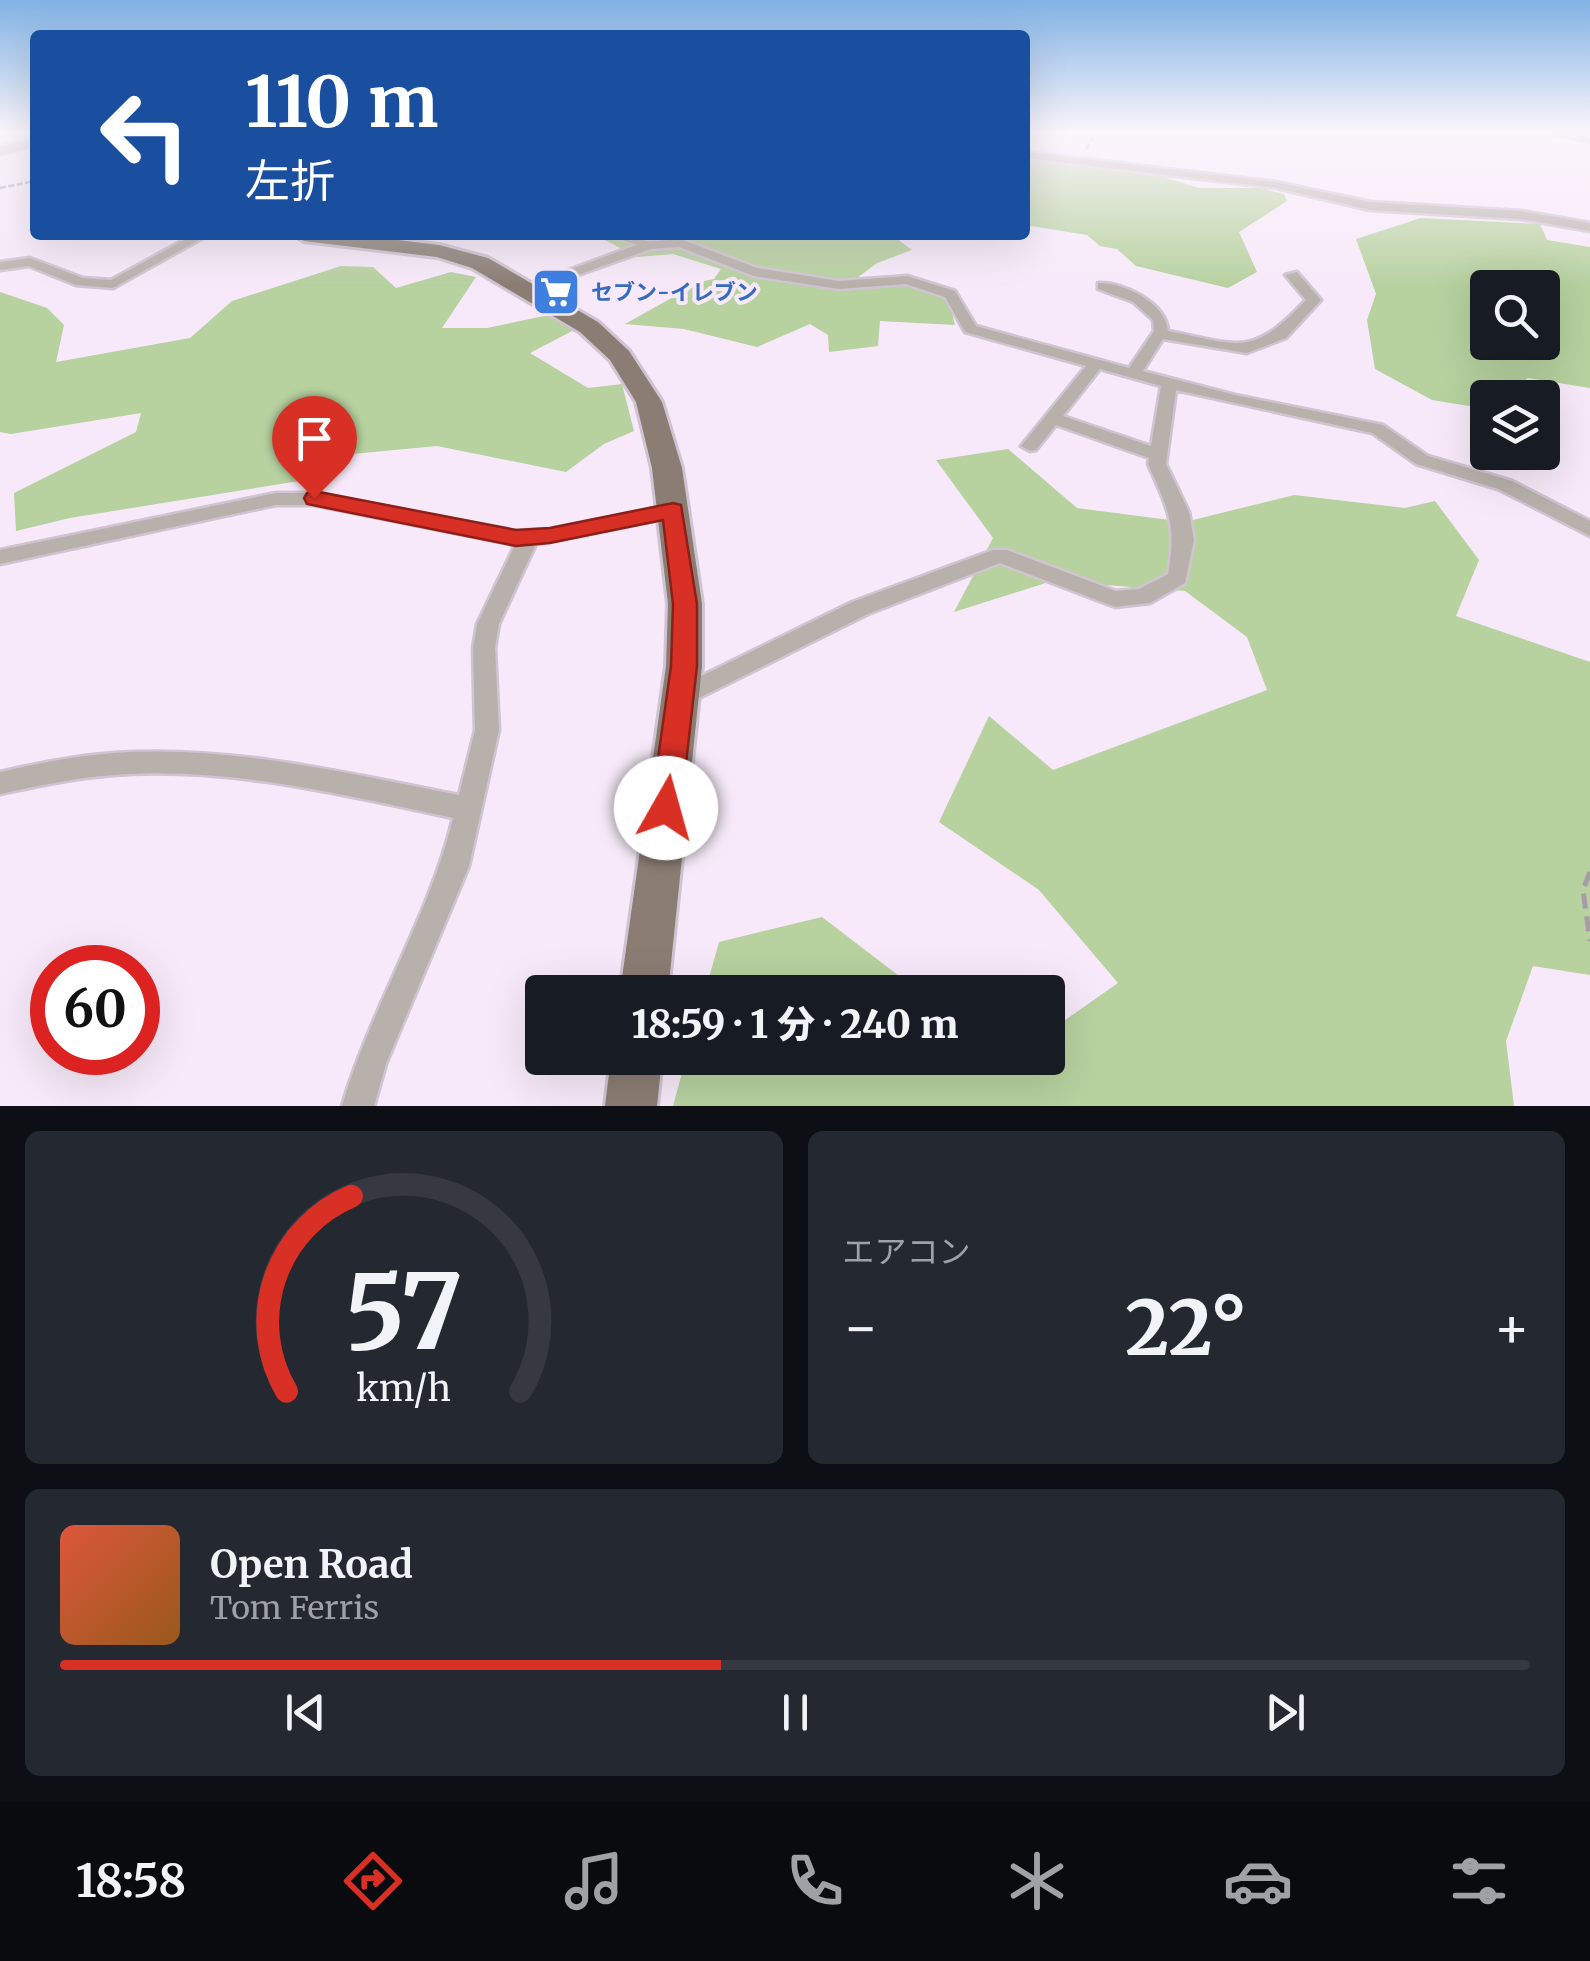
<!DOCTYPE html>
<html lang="ja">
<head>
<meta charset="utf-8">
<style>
  :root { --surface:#171b24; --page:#242831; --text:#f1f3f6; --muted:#9ea1a6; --line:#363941; --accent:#d93025 }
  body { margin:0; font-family:Merriweather,"Noto Sans JP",serif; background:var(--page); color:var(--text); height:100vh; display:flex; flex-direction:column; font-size:38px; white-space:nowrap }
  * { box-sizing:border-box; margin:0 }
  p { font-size:32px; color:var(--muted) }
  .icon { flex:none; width:55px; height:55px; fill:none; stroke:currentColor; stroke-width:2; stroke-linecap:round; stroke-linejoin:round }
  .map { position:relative; height:1106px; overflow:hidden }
  .sheet { display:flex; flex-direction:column; gap:25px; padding:25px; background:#0d0f14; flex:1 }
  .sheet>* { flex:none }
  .guide { position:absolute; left:30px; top:30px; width:1000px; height:210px; border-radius:10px; box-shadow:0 10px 40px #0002; background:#1a4fa0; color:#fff; overflow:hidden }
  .buttons { position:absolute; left:1470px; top:270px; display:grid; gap:20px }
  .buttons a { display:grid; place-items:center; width:90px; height:90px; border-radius:10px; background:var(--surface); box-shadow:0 10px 40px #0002; font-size:50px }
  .speed { position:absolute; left:30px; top:945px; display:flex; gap:20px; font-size:50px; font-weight:700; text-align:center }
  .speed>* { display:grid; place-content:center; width:130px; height:130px; border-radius:50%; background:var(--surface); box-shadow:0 10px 40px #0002; line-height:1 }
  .speed .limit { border:15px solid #d22; background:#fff; color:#111 }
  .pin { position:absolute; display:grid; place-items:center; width:85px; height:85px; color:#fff; margin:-102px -42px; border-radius:50% 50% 50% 0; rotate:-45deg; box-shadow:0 0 10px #0007 }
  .pin .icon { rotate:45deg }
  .me { position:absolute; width:110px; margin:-55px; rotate:7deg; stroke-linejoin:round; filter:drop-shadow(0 0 8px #0008) }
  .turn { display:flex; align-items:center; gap:35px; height:210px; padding:0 50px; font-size:45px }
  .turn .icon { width:130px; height:130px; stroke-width:2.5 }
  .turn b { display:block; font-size:70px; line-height:85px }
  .big { font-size:75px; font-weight:800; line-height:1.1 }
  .sheet .card { flex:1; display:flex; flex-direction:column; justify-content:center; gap:15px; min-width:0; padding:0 35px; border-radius:15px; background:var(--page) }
  .sheet .dial { align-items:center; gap:0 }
  .dial svg { height:260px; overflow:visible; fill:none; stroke:var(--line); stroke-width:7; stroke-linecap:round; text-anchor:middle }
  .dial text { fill:var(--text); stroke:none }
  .song { display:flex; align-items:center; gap:30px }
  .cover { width:120px; height:120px; border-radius:15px; background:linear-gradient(135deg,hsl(10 70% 55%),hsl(30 70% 35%)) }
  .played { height:10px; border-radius:5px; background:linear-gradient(90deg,var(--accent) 45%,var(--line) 45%) }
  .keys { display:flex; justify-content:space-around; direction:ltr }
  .heat { display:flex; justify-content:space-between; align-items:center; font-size:55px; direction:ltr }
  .sheet .tiles { flex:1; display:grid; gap:25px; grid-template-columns:1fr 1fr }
  .card:last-child { grid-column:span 2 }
  .trip { position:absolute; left:525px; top:975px; width:540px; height:100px; border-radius:10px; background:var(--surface); box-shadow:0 10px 40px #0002; font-weight:800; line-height:100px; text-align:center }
  .tab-bar { display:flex; height:160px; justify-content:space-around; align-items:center; background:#090b0e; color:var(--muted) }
  .tab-bar .icon { width:70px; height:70px }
  .tab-bar .on { color:var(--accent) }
  .tab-bar b { font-size:45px; color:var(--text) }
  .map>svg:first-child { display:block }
</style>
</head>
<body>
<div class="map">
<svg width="1590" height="1106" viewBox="0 0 1590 1106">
  <rect width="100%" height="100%" fill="#f7e9f9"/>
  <path fill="#b7d19f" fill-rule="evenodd" d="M1025,159L1164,177L1199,188H1259L1284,194L1287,201L1239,232L1257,272L1228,288L1136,266L1117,249L1100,246L1087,235L1025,225Z
    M1421,218L1540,224L1547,240L1590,247V388L1528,378L1502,397L1488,398L1487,409L1432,400L1375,369L1367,320L1376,294L1356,239ZM1488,288H1542V342H1488Z
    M595,235H892L912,250L877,263L841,290C867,287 933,274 948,302C952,308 953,318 955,325L880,321L878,346L829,352L828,335L810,324L757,347L684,329L625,324L700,282L714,279L721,269L673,254L638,257Z
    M341,266L373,267L396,288L451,272L476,277L442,328H487L549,315L576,329L530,353L588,388L622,384L634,431L604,444L566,472L437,446L331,456L305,480L70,518L16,531L14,493L136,432L141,413L11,434L0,432V292L47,308L64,325L56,362L190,338L232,301Z
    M1008,449L1077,508L1185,522L1294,495L1405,508L1435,501L1479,560L1456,616L1590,662V975L1533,966L1506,1041L1514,1106H673L686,1058H1048V1032L1118,983L1039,890L939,822L989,716L1053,770L1267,690L1247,637L1185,591L1052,581L954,612L993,538L936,460Z
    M822,917L920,992H705L719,942Z"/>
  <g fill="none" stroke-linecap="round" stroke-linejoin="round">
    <path fill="#84afdc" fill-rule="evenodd" d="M1547,132H1590V144L1550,136Z"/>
    <g stroke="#d1c4d2" stroke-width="9">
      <path id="service" d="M615,235L649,245"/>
    </g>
    <g stroke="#d1c4d2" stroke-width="5">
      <path id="minor" d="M1025,152L1276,182L1370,202L1521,211L1590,223V231L1521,219L1370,210L1276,188L1025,158Z
        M193,235H208L113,288L76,285L29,266L0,270V262L30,258L83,278L111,280Z
        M680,239L757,268L839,281L907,276L955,291L976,326L1129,368L1154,331L1153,320L1133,302L1098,289V283C1124,282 1166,303 1168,331C1241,345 1251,358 1306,300L1285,275L1297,272L1321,300L1286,338L1247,353L1163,339L1143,371L1235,395L1383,425L1428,456L1512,481L1590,521V536L1498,489L1416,464L1372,433L1176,390L1166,464L1189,512L1194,540L1185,583L1150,603L1115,607L1000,563L868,614L679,708L671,705L667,698L671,691L852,602L993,550H1007L1116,591L1139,589L1168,574C1177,524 1168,509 1148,464L1149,458L1056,425L1036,450L1030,451L1021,446L1086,366L965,332L945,297L906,284L839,289L754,276L679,247L651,249L530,292L518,289L644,242ZM1100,369L1161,386L1151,446L1063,416Z
        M276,493H314L516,531L550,529L673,505L683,511L673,517L536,544L499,624L495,648L499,730L469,866L386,1064L374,1106H342C371,1007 429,918 453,818C343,795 227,766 113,775C74,778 38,786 0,794V772C38,763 75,756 114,753C230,745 346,773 459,795L475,730L473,648L477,624L515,545L314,505H276L0,564V550Z"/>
    </g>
    <g stroke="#d1c4d2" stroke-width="4">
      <path id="tertiary" d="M35,138V146L0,155V146Z"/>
    </g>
    <g stroke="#d1c4d2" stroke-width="6">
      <path id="primary" d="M294,235H357L439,245L488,258L598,322L629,351L662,402L682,468L702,604V666L668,992H620L666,666L668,604L652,468L636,402L610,360L580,332L472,268L437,257L304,241Z
        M611,1058H662L657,1106H605Z"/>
    </g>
    <path stroke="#a79ca8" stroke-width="2.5" stroke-dasharray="6 2.5" stroke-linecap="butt" d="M1538,132L1590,141
      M1583,132L1590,133
      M1086,149L1096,132
      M0,188L35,181"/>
    <path stroke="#a79ca8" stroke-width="5" stroke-dasharray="15 8" stroke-linecap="butt" d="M1590,872L1583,890L1590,941"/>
    <use href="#service" stroke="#b8b1ab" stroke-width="6"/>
    <use href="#minor" fill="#b8b1ab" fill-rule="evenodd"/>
    <use href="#tertiary" fill="#b8b1ab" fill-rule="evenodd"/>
    <use href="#primary" fill="#8a7d74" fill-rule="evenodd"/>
  </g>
  <linearGradient id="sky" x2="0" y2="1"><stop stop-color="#80b2e3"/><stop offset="0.46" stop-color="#fbf5fc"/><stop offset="1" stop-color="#fbf5fc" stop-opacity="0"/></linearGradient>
  <rect width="1590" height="286" fill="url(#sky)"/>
  <path fill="#d93025" stroke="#8d1f18" stroke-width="2.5" d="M314,491L516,530L550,528L673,503L681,505L697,604V666L681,808L676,818L666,822L656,818L651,808L671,666L673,604L663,520L550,543L516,546L307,504L304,498L307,493Z"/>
  <defs>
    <g id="supermarket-square" transform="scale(2.5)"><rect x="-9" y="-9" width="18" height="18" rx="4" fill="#3f7fe0" stroke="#f7e9f9"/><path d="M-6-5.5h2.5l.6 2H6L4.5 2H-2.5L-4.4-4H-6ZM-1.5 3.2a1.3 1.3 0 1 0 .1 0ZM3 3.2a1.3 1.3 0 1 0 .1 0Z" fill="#fff"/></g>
  </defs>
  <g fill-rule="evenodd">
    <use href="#supermarket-square" x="556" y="292"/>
  </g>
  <g text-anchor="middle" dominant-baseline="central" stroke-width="8" stroke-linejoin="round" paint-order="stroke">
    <g font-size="22" font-weight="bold" fill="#366cbe" stroke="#f7e9f9" text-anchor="start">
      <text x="591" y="292">セブン-イレブン</text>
    </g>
  </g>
</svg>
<div class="buttons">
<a><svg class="icon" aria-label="search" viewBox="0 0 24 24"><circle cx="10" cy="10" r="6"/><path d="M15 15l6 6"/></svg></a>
<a><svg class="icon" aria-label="layers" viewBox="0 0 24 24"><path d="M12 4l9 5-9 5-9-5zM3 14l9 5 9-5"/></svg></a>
</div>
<div class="speed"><div class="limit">60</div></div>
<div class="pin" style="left:314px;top:498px;background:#d93025"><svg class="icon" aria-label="arrive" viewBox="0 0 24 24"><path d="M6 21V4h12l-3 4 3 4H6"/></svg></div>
<svg class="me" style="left:666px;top:808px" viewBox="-20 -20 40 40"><circle r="19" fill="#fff"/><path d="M0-13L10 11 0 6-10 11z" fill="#d93025"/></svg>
<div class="trip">18:59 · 1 分 · 240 m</div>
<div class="guide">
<div class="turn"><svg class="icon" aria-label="left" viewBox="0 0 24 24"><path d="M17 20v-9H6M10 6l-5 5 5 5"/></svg><div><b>110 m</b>左折</div></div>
</div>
</div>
<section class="sheet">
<div class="tiles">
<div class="card dial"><svg viewBox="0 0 100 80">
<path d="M14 69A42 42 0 1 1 86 69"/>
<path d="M14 69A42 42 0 0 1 34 9" stroke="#d93025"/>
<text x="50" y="56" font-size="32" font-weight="700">57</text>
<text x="50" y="72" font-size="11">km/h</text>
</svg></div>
<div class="card"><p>エアコン</p>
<div class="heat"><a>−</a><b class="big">22°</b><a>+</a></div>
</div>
<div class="card">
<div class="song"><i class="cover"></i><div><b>Open Road</b><p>Tom Ferris</p></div></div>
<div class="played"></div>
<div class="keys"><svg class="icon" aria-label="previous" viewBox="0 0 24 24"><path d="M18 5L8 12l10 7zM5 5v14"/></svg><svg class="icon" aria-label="pause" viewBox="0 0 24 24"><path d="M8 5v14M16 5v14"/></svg><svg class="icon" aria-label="next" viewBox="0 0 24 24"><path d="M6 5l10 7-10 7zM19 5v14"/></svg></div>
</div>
</div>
</section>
<nav class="tab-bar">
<b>18:58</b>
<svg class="icon on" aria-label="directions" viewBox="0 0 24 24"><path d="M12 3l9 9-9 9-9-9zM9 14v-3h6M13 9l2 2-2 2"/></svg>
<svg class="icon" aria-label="music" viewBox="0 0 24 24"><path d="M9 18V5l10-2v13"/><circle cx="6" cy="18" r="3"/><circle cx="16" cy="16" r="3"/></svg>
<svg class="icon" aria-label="phone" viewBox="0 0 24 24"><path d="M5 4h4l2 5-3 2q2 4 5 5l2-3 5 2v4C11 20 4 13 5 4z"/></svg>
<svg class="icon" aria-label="climate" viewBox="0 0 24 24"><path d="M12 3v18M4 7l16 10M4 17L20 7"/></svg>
<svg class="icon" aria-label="car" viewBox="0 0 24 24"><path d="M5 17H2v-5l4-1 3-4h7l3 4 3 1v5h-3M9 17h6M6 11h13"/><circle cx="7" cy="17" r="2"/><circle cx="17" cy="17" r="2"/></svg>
<svg class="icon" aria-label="filters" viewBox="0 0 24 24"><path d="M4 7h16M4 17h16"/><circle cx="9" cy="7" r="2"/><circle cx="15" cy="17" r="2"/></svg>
</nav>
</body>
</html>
